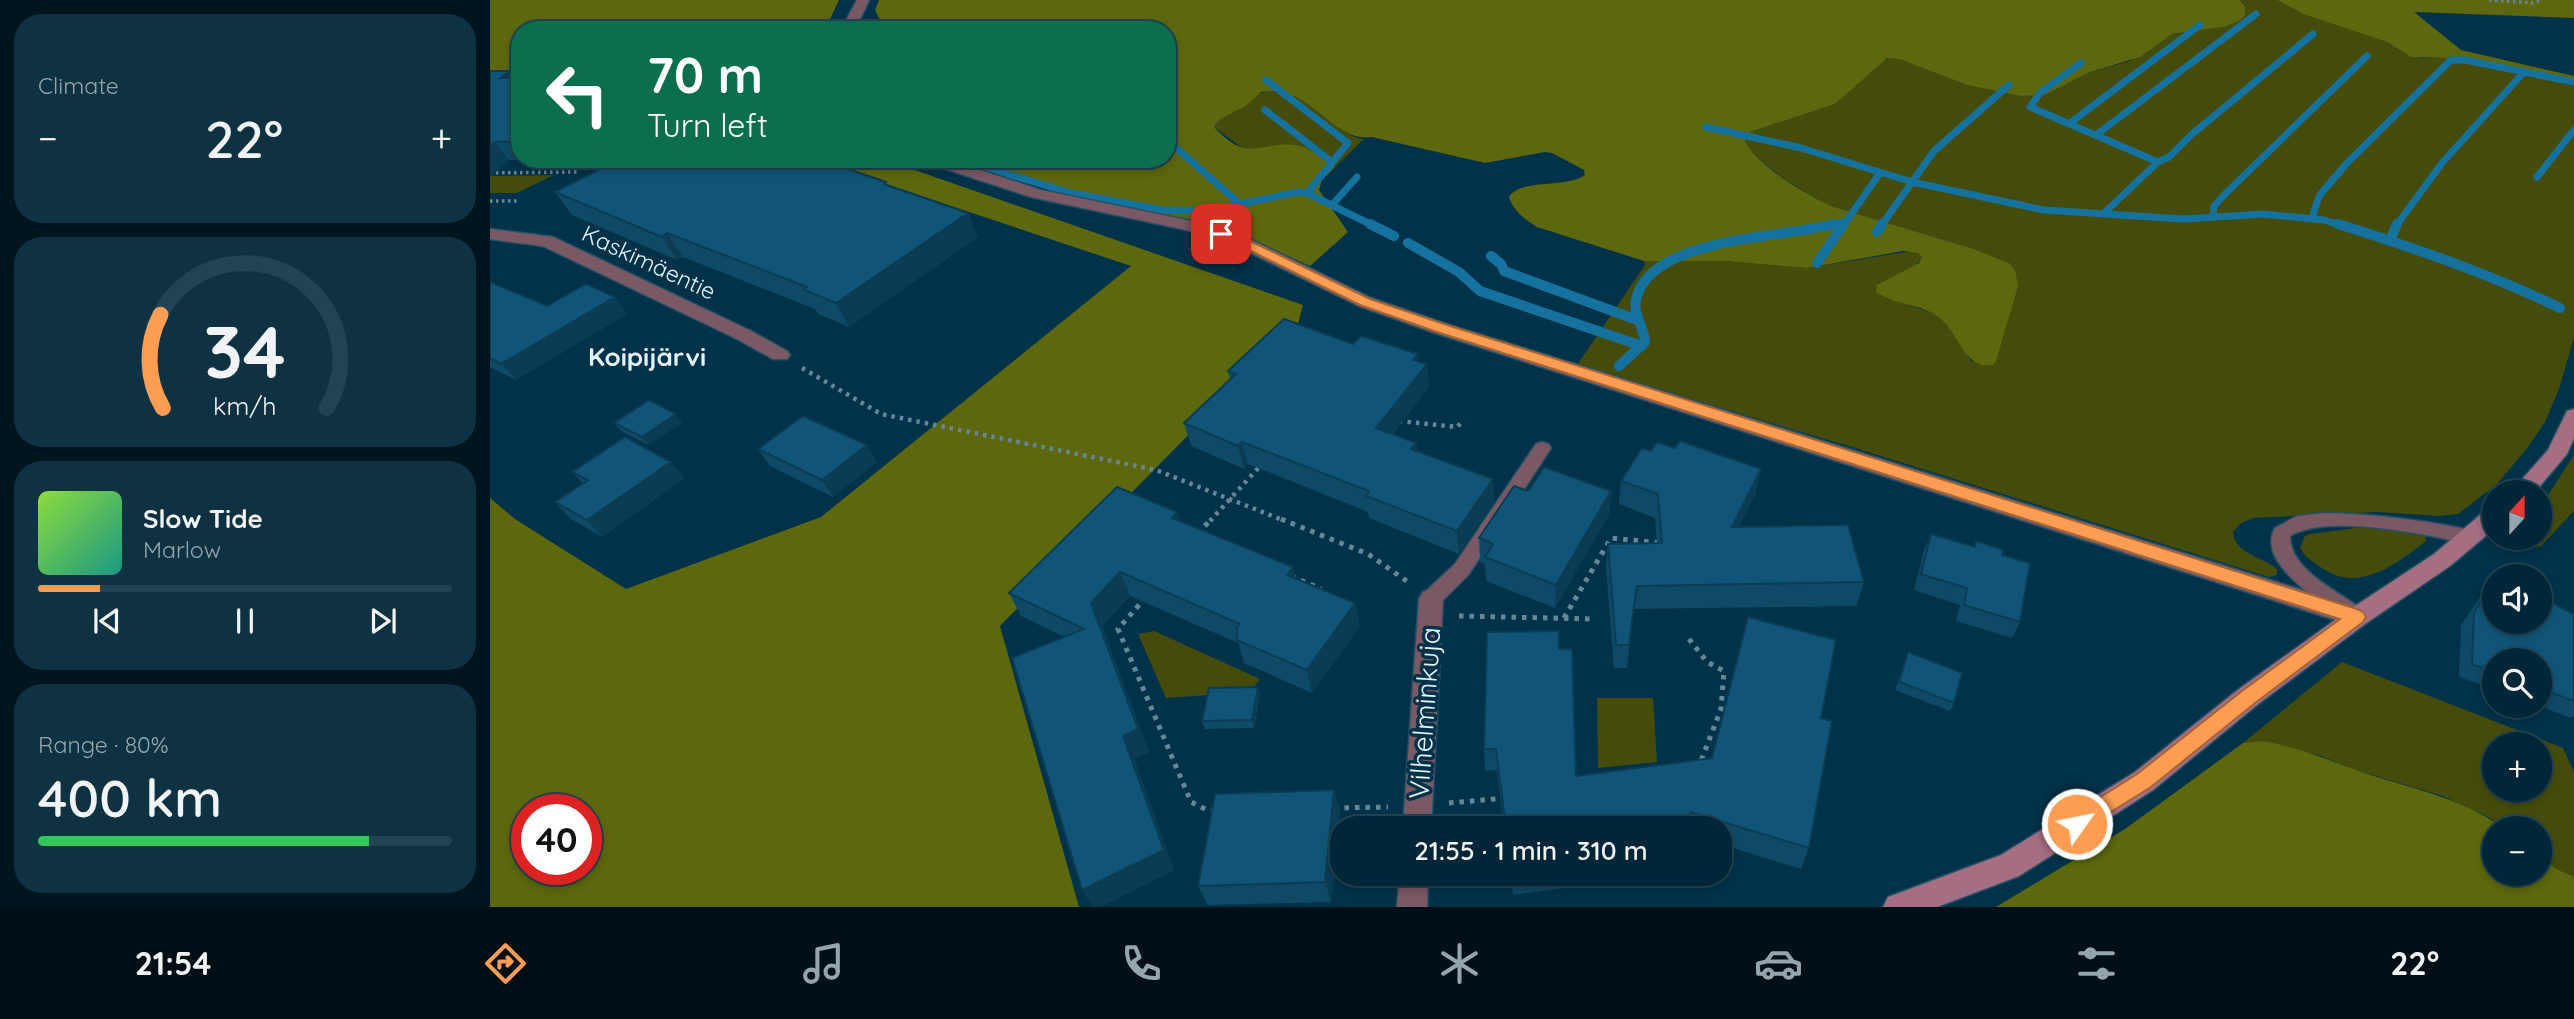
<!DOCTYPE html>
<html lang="en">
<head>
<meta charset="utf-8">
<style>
  :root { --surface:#002637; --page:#0e3242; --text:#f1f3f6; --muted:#95a5ad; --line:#224352; --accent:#fc9d53 }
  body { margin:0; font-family:Quicksand,sans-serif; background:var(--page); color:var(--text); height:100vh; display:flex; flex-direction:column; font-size:26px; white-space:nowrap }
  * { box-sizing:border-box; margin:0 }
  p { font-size:23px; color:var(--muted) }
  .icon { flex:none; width:38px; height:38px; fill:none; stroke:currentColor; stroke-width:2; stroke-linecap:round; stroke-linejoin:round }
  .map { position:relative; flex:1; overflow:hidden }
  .sheet { display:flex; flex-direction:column; gap:14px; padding:14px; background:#00151e; width:490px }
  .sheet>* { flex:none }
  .hud { position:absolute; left:21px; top:21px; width:665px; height:147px; border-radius:28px; box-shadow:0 4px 10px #0003,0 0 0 2px var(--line); background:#0b6e4f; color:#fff; overflow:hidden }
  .needle { width:46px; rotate:21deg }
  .buttons { position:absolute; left:1992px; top:480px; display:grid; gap:14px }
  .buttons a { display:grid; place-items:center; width:70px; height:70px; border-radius:50%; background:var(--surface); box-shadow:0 4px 10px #0003,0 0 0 2px var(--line); font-size:35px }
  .speed { position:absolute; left:21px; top:794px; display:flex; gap:14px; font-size:35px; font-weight:700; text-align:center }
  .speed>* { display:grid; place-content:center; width:91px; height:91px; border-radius:50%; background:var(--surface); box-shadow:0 4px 10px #0003,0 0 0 2px var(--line); line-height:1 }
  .speed .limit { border:10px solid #d22; background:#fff; color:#111 }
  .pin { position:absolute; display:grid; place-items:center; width:60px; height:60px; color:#fff; margin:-30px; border-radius:14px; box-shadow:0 4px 10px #0006 }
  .me { position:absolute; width:77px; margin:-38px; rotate:57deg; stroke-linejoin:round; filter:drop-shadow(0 0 5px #0008) }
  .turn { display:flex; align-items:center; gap:24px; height:147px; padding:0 21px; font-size:32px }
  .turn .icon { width:91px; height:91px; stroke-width:2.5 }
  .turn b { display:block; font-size:49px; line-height:60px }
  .big { font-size:52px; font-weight:600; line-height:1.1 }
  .sheet .tile { flex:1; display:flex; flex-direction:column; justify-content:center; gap:10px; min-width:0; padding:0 24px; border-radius:28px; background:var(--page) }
  .sheet .dial { align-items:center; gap:0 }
  .dial svg { height:182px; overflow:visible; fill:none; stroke:var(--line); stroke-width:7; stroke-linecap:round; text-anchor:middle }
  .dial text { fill:var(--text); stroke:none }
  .song { display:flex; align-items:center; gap:21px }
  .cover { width:84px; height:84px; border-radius:10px; background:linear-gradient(135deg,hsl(90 70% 55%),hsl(170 70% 35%)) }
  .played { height:7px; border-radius:4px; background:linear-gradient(90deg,var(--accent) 15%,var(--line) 15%) }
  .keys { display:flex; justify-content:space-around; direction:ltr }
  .heat { display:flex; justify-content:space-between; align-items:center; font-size:38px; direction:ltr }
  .charge { height:10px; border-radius:5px; background:linear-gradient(90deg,#34c759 80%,var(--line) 0) }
  .trip { position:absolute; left:840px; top:816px; width:402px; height:70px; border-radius:28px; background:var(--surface); box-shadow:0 4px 10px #0003,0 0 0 2px var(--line); font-weight:600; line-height:70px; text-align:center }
  .dock { display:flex; height:112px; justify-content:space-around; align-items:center; background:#000f16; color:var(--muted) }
  .dock .icon { width:49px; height:49px }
  .dock .on { color:var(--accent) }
  .dock b { font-size:32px; color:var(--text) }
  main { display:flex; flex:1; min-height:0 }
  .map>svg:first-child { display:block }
</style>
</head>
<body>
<main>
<section class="sheet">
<div class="tile"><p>Climate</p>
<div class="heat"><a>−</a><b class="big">22°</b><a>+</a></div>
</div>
<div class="tile dial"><svg viewBox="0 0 100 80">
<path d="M14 69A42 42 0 1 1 86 69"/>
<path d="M14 69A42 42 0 0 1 13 28" stroke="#fc9d53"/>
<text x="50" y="56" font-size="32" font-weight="700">34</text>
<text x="50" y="72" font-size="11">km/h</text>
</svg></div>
<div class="tile">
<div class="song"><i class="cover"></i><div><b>Slow Tide</b><p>Marlow</p></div></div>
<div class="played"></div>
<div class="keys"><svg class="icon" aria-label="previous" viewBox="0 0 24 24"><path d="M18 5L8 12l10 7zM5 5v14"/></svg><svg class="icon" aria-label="pause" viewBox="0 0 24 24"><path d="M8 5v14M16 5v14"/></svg><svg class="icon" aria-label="next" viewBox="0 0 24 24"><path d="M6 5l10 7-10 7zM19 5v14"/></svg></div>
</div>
<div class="tile"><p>Range · 80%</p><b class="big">400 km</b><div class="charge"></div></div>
</section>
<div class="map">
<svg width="2084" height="907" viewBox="0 0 2084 907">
  <rect width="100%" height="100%" fill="#003249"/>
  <path fill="#454c0b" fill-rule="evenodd" d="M1750,0H1787L1813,14L1897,42L1916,54L1931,58H1956L2084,83V337L2069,389L2055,422L2038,447L2006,485L1968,514L1949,516L1886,512L1763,518L1751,523L1743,532C1745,554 1773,557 1787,569V575L1779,577L1362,447L1087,365L1155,265L1154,261H1234L1317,268L1422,251L1431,254V260L1391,295L1445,314L1455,322L1482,362L1519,263L1484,249L1341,206C1318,195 1265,164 1255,140L1260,132L1345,104L1392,61L1400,58L1409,59L1477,85L1530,96L1555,95L1600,72L1640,61L1682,34L1734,27L1750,21L1753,3Z
    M779,91C791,92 802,92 812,98C832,111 850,136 874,139L845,167L807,145L768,150L751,147L724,127L729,120L756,106L767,94Z
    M64,175L27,193H0V176Z
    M2084,455V511L2051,546L2045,547L2007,542L2012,537H2049V503L2058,495Z
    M1889,525L1935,533L1936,541C1905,565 1867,595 1829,566C1820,560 1814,556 1810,547L1815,536L1820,534Z
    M664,631L770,679L760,692L676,698L648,634Z
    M1852,662L2073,748L2084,772V877L2065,868L2049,855V828H2013L2000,818L1953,796L1866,770L1831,756L1772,741L1753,743ZM2004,744H2049V789H2004Z
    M1107,698H1163L1167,762L1108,768Z"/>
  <path fill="#5d670d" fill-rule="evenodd" d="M0,0H349L335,30H30V79H0Z
    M389,0H1750L1755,7V15L1750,21L1734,27L1682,34L1650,57L1600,72L1555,95L1530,96L1477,85L1409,59L1397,58L1345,104L1260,132L1255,140C1265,165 1317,195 1341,206L1484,249L1519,263L1525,270L1528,286L1506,361L1503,365C1475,370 1469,335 1452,320C1433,303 1406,306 1386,292L1387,285L1429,263L1432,257L1428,253L1413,251L1317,268L1234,261H1154L1047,227C1036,220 1023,211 1019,197C1031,178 1075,189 1095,175L1094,170L1062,153L1055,152L995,163L882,137C840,143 821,82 771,92L756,106L729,120L724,127C758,164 768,141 805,145C818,146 832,158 844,165L845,167L832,180L829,190L858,232L820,266L762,240L725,227L536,183L464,159H677V30H382L391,22L385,10Z
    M1787,0H2084V18L1924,12L1971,50L2084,76V83L1956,58L1921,57L1897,42L1813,14Z
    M320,159H403L419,168L813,305L808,324L510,626L589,907H0V498L25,519L136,589L331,517L641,266ZM37,810H96V870H37Z
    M1772,741C1804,746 1833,758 1864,769C1915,788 1968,795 2013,828H2004V873H2049V855L2065,868L2084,877V907H1506L1635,829L1753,743Z"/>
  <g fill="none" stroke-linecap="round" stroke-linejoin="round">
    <path stroke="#15729f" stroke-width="7" d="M1591,63L1550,93L1540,107L1668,162L1614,213
      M776,80L858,143L817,193L884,226
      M775,110L842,162
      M1580,123L1710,25
      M1216,127L1311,148L1422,182L1554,210L1693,219L1774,214L1834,220L1853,226
      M1606,135L1766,14
      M677,140L749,203
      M468,159L581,193L673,210L717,211L808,192L817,193
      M1668,162L1679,157L1701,135L1823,34
      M2047,177L2084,130
      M842,205L867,177
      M1723,216L1724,206L1736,193L1877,56
      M1822,218L1829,196L1857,163L1961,60H1975L2084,82
      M1338,226L1356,221
      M1353,226L1390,173
      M1391,226L1444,151L1519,85
      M1906,226L1952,163L2034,72"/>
    <path stroke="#15729f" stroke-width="10" d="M880,224L904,236
      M1848,224C1924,248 1998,273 2070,308
      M1387,232L1392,224
      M1900,240L1907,224
      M918,243L969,272L990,291L1152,346
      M1001,256L1011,264L1014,271L1147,320
      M1327,263L1354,224
      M1129,366L1155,342C1154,327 1143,315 1146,300C1158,237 1295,238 1344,224"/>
    <g stroke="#245166" stroke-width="3">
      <path id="lane" d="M1052,442L1058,444L1061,448L979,574L948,605L941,607L934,605L931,599L934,593L965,564L1046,444Z
        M1835,513C1884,514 1932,520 1980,530L1987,532L1989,537L1987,542L1980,544C1937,535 1838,513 1800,536C1800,570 1846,590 1870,608L1873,614L1870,620L1863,622L1856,620C1833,602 1765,564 1785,528L1807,516Z"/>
    </g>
    <g stroke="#245166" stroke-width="3">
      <path id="street" d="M367,0H379L365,30H351Z
        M432,159H457L551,190L721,225L754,236L881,298L959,325L1867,607L1875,610L1879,617L1875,624L1867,627L945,333L869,306L742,244L711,233L541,197L434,162Z
        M0,229L63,237L261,331L297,351L300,355L297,359H283L247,339L53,246L0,239Z
        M941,589L949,592L953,599L941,828H913L929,599L933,592Z
        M910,873H938L937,907H907Z"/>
    </g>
    <g stroke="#245166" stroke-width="3">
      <path id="secondary" d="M2084,409V438L2077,454L2045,492H2021L2058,450L2077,411Z
        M2004,508V529L1960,566L1875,624L1767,705L1663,790L1529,876L1447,907H1393L1398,897L1511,855L1645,772L1749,689L1859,610L1944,554L1996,510Z"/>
    </g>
    <path stroke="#658899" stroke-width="3.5" stroke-dasharray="2.5 3.5" stroke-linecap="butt" d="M1999,0L2042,3L2050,0
      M0,173L87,172
      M0,201H30"/>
    <path stroke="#658899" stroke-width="4.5" stroke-dasharray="3.5 5" stroke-linecap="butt" d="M312,368L391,414L666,470L795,521
      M909,421L967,427L973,421
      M720,521L771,465"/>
    <path stroke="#658899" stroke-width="5" stroke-dasharray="4.5 6" stroke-linecap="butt" d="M791,519L878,554L921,584
      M708,534L721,519
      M801,576L831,589
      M656,597L628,629L701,802L717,810H726
      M969,616L1105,619
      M1074,618L1121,538L1171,543
      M1199,639L1217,662L1234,671L1231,709L1209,766
      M959,803L1016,798
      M844,808L898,807"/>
    <use href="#lane" fill="#7a5864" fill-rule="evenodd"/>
    <use href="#street" fill="#7a5864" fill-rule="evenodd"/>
    <use href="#secondary" fill="#a56e82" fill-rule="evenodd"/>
  </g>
  <path fill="#0e4966" d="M0,71H20L25,78H30V159H73L19,160L0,177Z
    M396,182L397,185L478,213L488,237L359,327L328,314L325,309L193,257L187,260L82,215L65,192Z
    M0,282L57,306L125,297L137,314L26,380L0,367Z
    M863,344L937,364L939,387L903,434L926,443L927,451L1003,479L1004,502L969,554L879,518L878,512L758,464L754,469L701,446L694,423L740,379L738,371Z
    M124,423H192L158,445L131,431Z
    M268,449L387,462L343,497L280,466Z
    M82,472L195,478L112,537L81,519L65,502L93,484Z
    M1131,481L1266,493L1249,527L1374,582L1366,606L1144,609L1137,668H1124L1116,567L1118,544L1167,543L1165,518L1129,504Z
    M1121,491L1119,515L1065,608L996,581L995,564L990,562L989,538Z
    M687,512L690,521L806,579L870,626L822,693L754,663L748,643L640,596L612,626L659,752L644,758L684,870L610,907H603L592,890L574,637L531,616L519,593Z
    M1441,534L1484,546L1486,541L1512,555L1530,622L1522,638L1466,621L1470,605L1424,590L1434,550Z
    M2004,580V621L2084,614V716L2081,718L2047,705H2049V660H2004V689L1969,677L1971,625L1997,587Z
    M1069,649L1086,776L1222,758L1331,718L1319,848L1311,869L1230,844V828H1014L1007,770L995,771L994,749Z
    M1418,652L1464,703L1460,711L1405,690Z
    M768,687L770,695L764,728L715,729L712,721Z
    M844,790L850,812L841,902L718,905L708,886Z
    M1020,873H1185L1023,895Z"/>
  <path fill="#0b3c53" d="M20,71L30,85L10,78Z
    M5,142L19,160L0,177V146Z
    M478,213L488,237L359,327L346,303Z
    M177,233L193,257L187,260L172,237Z
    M125,297L137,314L26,380L11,364Z
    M928,354L930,373L937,364L939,387L889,451L886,428L923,360Z
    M186,414L192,423L158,445L152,437Z
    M752,442L758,464L754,469L748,446Z
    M926,443L928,466L921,449Z
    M377,445L387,462L343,497L332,480Z
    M181,462L195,478L112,537L97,520Z
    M1271,469L1266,493L1237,551L1242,527Z
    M1003,479L1004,502L969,554L967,531Z
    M1121,491L1119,515L1065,608L1066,585Z
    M687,512L695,536L682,518Z
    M803,567L809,591L797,575Z
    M630,572L640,596L612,626L659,752L644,758L684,870L610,907H603L592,890L633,736L601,603Z
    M865,603L870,626L822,693L817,670Z
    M768,687L770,695L764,728L762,720Z
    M844,790L850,812L841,902L835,882Z"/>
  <path fill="#105577" stroke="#0b3c53" stroke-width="2" d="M0,71H20L10,78H30V141L5,142L0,146Z
    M130,159H329L396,182L394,184L478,213L346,303L314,290L317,287L177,233L172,237L65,192Z
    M0,282L57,306L96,284L125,297L11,364L0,358Z
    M794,319L863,344L871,336L928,354L923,360L937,364L886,428L926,443L921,449L1003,479L967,531L876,496L879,491L752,442L748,446L694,423L746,374L738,371Z
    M159,400L186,414L152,437L124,423Z
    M313,416L377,445L332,480L268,449Z
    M135,437L181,462L97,520L65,502L98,480L82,472Z
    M1190,441L1271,469L1242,527L1358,525L1374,582L1147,586L1139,645H1126L1118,544L1172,543L1168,494L1131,481L1152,448L1161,451L1167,442L1185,448Z
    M1054,467L1121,491L1066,585L995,557L1003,544L989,538L1024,486L1038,491Z
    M627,487L687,512L682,518L803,567L797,575L865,603L817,670L747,640V627L750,624L630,572L601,603L648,729L633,736L674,850L592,890L522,658L594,629L519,593Z
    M1441,534L1485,547L1486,541L1513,550L1512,555L1540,563L1530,622L1474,605L1477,588L1431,574Z
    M2004,583V621H2049V596L2084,614V701L2049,688V660H2004V672L1982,664L1984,612Z
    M1258,617L1346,640L1331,718L1342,721L1319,848L1200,812L1204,828H1016L1006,749H994L997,632L1069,631V649H1082L1086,776L1222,758Z
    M1418,652L1472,673L1464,703L1409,682Z
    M768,687L762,720L712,721L719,688Z
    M844,790L835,882L708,886L725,794Z"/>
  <path fill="#fc9d53" stroke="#a46636" stroke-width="2" d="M731,230L752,237L880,299L957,325L1867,609L1873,612L1876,617L1873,622L1765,703L1661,787L1587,833L1579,831L1576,824L1579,817L1647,774L1752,691L1850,619L947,332L870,305L743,242L727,237V232Z"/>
  <g text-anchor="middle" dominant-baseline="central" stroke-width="7" stroke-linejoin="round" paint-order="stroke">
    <g font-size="23" fill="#e3f3fd" stroke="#003249">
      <text transform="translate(159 262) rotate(25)">Kaskimäentie</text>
    </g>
    <g font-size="26" font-weight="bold" fill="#e3f3fd" stroke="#003249">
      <text x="157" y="356">Koipijärvi</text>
    </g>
    <g font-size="28" fill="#e3f3fd" stroke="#003249">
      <text transform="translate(934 713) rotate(-86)">Vilhelminkuja</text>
    </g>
  </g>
</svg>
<div class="buttons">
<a><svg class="needle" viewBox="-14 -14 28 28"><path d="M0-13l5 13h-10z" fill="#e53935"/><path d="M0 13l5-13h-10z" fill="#95a5ad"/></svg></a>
<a><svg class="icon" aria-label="sound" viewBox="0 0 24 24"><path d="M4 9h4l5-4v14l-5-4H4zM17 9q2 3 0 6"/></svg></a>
<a><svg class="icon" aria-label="search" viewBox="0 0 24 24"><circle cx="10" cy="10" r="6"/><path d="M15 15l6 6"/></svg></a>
<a>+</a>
<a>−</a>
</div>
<div class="speed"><div class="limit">40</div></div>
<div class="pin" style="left:731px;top:234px;background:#d93025"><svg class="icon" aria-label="arrive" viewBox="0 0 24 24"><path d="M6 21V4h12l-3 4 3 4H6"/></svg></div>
<svg class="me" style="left:1587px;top:824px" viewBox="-20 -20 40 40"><circle r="17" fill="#fc9d53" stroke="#fff" stroke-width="3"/><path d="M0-11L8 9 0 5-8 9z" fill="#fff"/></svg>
<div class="trip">21:55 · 1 min · 310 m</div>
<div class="hud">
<div class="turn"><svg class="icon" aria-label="left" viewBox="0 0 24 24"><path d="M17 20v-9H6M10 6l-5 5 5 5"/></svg><div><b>70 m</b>Turn left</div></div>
</div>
</div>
</main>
<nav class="dock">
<b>21:54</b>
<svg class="icon on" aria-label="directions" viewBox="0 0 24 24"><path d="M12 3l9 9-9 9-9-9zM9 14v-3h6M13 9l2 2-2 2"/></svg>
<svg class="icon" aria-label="music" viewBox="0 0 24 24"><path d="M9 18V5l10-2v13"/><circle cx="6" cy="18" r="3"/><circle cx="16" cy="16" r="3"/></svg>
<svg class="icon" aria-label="phone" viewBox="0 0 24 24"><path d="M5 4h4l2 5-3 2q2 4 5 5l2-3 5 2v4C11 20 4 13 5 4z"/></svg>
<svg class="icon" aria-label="climate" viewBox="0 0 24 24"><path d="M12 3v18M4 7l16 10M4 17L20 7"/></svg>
<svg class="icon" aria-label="car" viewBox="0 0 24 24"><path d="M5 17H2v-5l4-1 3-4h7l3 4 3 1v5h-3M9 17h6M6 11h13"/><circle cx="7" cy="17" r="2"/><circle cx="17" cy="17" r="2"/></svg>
<svg class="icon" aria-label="filters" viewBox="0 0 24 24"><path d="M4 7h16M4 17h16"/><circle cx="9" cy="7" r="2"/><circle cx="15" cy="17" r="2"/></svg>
<b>22°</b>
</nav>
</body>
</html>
